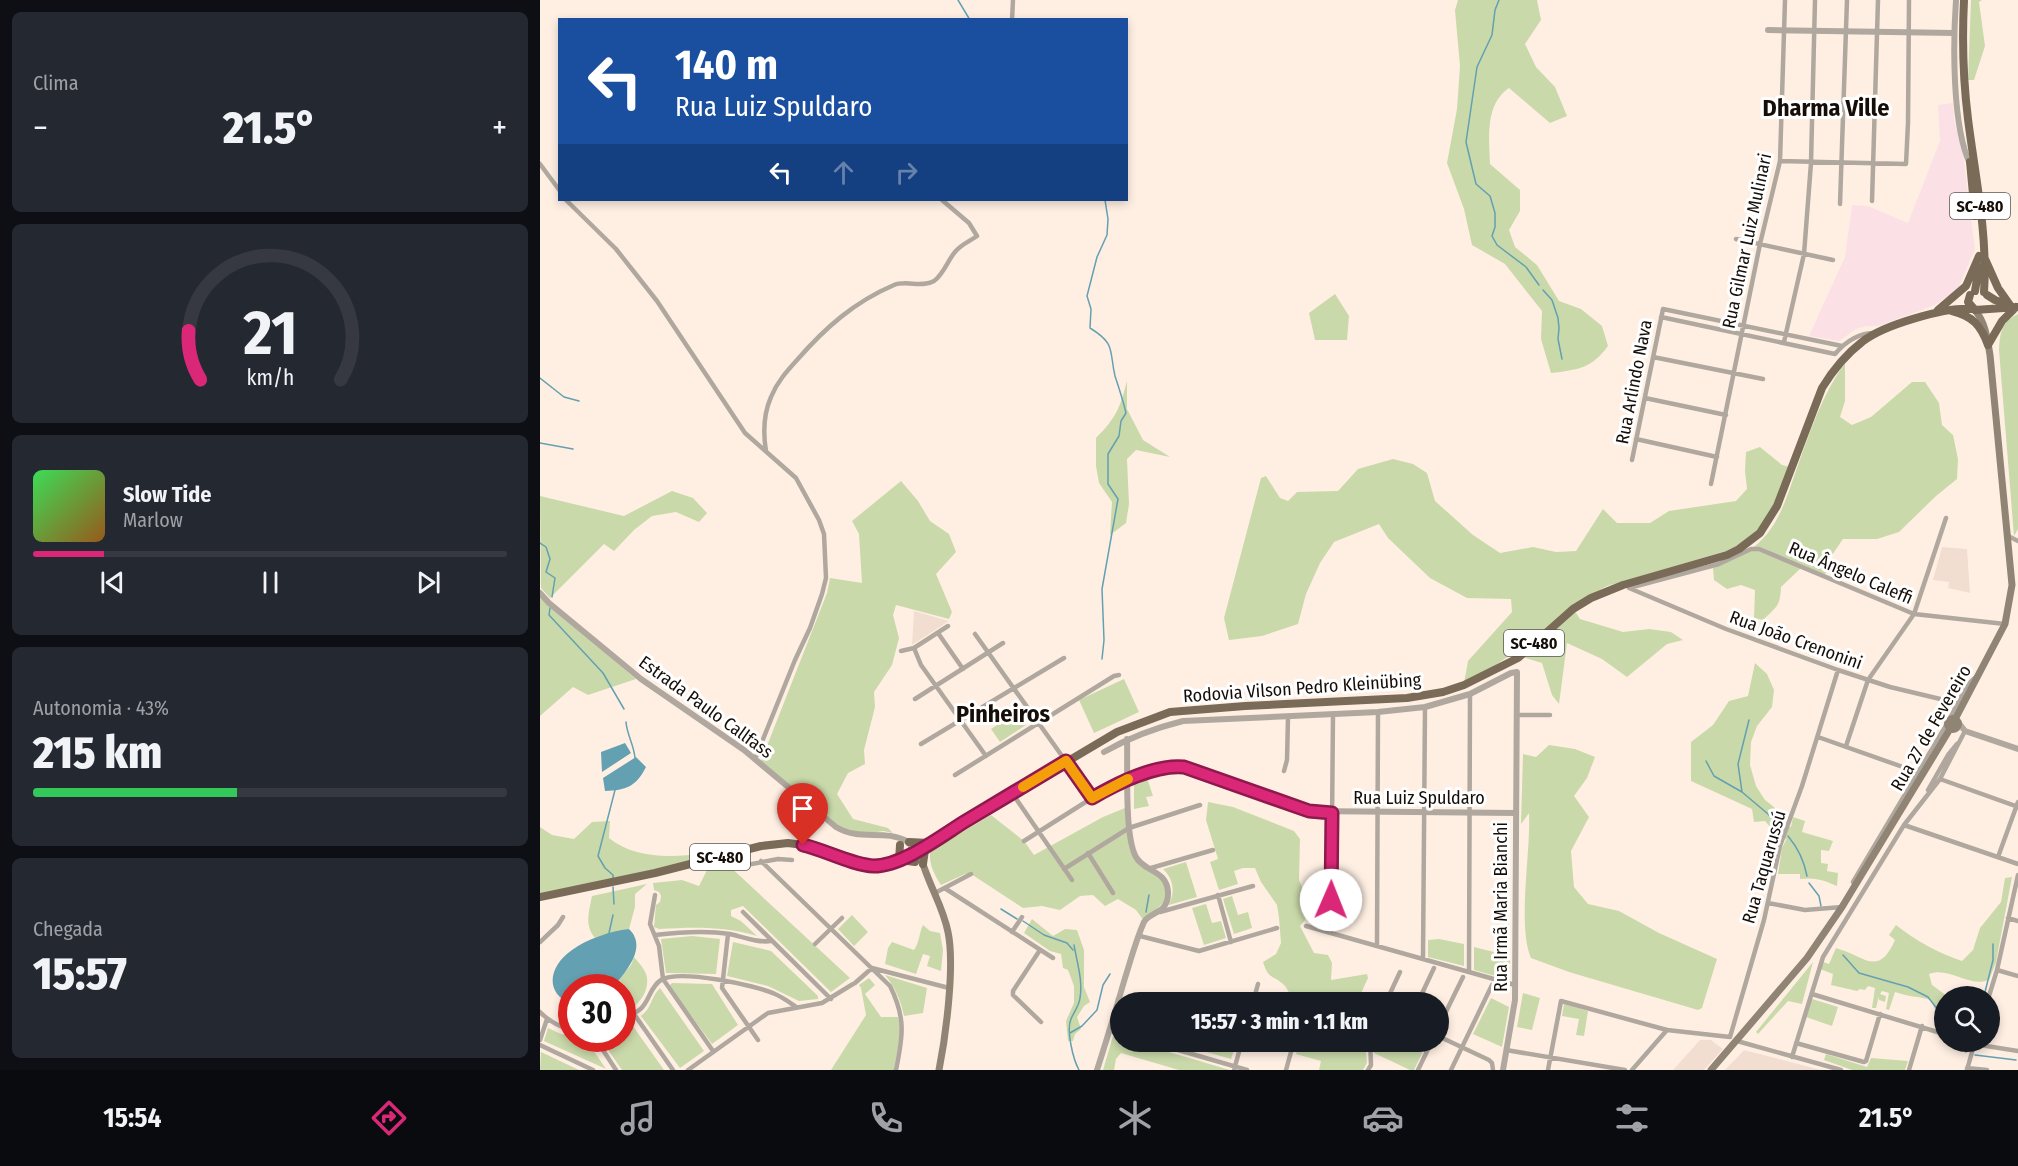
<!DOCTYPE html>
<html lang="pt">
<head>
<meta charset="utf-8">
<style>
  :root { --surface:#171b24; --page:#242831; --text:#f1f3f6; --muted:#9ea1a6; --line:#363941; --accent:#db2777 }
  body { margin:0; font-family:"Fira Sans Condensed",sans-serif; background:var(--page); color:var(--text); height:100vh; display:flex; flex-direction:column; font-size:22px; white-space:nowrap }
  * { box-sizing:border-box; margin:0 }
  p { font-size:20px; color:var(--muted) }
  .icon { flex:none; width:33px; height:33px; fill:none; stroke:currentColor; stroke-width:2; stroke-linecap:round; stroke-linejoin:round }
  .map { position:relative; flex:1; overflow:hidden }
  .details { display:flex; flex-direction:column; gap:12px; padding:12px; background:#0d0f14; width:540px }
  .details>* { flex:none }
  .banner { position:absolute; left:18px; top:18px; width:570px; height:183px; border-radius:0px; box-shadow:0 3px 9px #0003; background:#1a4fa0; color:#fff; overflow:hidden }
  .fabs { position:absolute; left:1394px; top:986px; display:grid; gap:12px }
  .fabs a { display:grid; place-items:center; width:66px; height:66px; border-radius:50%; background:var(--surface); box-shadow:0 3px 9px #0003; font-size:30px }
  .speed { position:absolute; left:18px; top:974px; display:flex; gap:12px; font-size:30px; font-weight:700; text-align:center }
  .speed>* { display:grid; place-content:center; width:78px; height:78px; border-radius:50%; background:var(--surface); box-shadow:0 3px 9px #0003; line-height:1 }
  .speed .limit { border:9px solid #d22; background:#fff; color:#111 }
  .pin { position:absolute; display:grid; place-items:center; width:51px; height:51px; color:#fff; margin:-62px -26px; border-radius:50% 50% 50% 0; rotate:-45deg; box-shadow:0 0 6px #0007 }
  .pin .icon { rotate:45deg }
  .me { position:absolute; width:66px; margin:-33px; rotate:1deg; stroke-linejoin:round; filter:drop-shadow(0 0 4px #0008) }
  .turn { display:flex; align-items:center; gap:21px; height:126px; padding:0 18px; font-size:27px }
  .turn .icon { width:78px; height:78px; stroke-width:2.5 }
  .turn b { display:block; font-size:42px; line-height:51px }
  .lanes { display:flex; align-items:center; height:57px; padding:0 18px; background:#0003; justify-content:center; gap:30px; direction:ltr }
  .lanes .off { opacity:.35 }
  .big { font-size:45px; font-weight:800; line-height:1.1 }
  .details .tile { flex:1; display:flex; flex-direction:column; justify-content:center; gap:9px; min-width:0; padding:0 21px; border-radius:9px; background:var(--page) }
  .details .dial { align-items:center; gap:0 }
  .dial svg { height:156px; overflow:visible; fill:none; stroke:var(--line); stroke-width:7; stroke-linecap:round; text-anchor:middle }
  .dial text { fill:var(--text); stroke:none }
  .song { display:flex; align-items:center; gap:18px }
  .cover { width:72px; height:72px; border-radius:9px; background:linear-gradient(135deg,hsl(130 70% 55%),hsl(30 70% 35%)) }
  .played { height:6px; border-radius:3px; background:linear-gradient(90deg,var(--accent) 15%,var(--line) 15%) }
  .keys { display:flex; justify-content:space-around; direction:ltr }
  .heat { display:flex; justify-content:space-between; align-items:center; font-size:33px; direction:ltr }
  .charge { height:9px; border-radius:4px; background:linear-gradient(90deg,#34c759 43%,var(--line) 0) }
  .trip { position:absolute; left:570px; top:992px; width:339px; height:60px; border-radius:30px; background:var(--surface); box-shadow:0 3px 9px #0003; font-weight:800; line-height:60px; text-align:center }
  .dock { display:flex; height:96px; justify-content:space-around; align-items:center; background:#090b0e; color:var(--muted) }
  .dock .icon { width:42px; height:42px }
  .dock .selected { color:var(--accent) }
  .dock b { font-size:27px; color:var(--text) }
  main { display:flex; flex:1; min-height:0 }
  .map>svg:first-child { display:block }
</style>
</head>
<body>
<main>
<section class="details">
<div class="tile"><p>Clima</p>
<div class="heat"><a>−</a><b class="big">21.5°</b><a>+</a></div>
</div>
<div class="tile dial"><svg viewBox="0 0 100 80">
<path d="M14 69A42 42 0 1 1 86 69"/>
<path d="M14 69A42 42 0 0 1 8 44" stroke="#db2777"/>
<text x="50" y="56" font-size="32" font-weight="700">21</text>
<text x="50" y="72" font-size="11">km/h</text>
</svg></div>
<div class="tile">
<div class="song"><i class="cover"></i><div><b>Slow Tide</b><p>Marlow</p></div></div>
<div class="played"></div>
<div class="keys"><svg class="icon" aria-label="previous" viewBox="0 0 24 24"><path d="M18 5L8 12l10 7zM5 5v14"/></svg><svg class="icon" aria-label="pause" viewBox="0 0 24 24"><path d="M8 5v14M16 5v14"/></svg><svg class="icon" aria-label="next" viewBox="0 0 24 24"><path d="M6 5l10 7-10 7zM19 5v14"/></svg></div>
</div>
<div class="tile"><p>Autonomia · 43%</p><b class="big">215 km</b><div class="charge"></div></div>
<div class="tile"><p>Chegada</p><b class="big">15:57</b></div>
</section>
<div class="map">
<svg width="1478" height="1070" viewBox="0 0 1478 1070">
  <rect width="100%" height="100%" fill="#ffefe3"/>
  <path fill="#fbe1e5" d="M1413,103L1414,120L1423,154L1435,249L1418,289L1395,305L1338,326H1327L1316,329L1299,341L1269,336L1305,257L1312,205L1328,206L1368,223L1400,141L1398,105Z"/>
  <path fill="#f2ded1" d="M1402,547L1427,549L1430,593L1408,588L1409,582L1393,580Z
    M374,611L409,621L372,645Z
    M1160,1040H1171L1183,1049L1164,1070H1133Z
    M1204,1050L1281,1070H1185Z"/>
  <path fill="#cad9aa" d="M918,0H997L1001,20L985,44L996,67L1015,87L1027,116L1010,123L969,88C945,104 949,138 950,164L980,190V211L969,230L975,247L997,265L1019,301L1041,309L1062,326L1068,346C1052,368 1038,370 1011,373L1001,339L1002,311L965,264L932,245L924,209L907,163L917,109L920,66L915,10Z
    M1431,0H1442L1439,2L1445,46L1434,80H1428Z
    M795,294L809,316L807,340H775L769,313Z
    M1478,314V529L1474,536L1459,350C1460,333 1461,322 1478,314Z
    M1305,363V401L1300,417L1312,425L1331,417L1372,382H1385L1399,403L1402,425L1413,435L1418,459L1417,479L1396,496L1359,532L1337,539H1303L1290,558L1285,575L1263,566L1241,587C1240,607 1237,606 1223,620L1214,618L1215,590L1201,585L1187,589L1174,580L1173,568C1195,559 1210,554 1227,534C1242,516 1249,490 1257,468C1270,432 1282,395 1305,363Z
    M587,381V409L603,440L630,457L596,450L587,459L589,504L586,523L570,535L572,502L559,483L556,466V438C576,418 580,408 587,381Z
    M1220,447L1242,465L1250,467L1236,504L1219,529L1206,541L1186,551L1067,586L1050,595L1032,607L1040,619L1083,632L1109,629L1131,632L1143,640L1127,644L1087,677L1062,659L1027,643L1019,704L1012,695L1002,663L972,654L933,680L924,683L928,661L972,612L971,599L927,598L890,578L848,538L839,524L794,542L780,563L766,594L758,624L722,636L689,640L684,618L721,478L726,476L740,498L748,501L757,492L798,491L818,469L853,459L873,464L887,473L895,501L933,535L960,553L993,547L1016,552L1036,551L1063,509L1077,523H1110L1129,511L1196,501L1207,489L1205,471L1206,452Z
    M361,481L378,501L390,521L409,534L416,552L396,574L412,612L409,619L356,605L353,615L359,638L352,665L334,692L335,707L324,750L325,764L308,773L297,794L313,819L348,828L353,833L343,831L321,835L304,830L221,761L287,593L290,578L322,583L319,534L312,521Z
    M132,491L153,498L167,513L159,522L136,512L112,516L94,530L74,551L64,544L10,598L1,588L0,496L84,516Z
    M0,597L96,679L48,695L33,687L0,716Z
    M1215,663L1227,674L1234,690L1232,707L1217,726L1211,742L1210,765L1216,786L1225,800L1234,807L1243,826L1251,827L1253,817L1265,821L1262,832L1293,841L1289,851L1281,850V863L1288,864L1287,871L1298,873L1297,886C1284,880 1274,877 1260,879V874H1238L1242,848L1246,840L1244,836L1241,839L1225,821L1214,822L1212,809L1151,781V742L1173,725L1189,701L1208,696Z
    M584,679L599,712L554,733L539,700Z
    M477,712L486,725L460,742L451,729Z
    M1009,745L1035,749L1055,757L1047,778L1034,796L1049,817L1031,851L1034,887L1048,904L1079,911L1119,933L1177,959L1162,1008L1158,1010L1029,972L991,958C977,926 991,851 989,813L981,824L983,754L996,757Z
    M607,778L613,796L606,797L609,806L594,809V782Z
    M668,802L693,807L754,831L760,839L759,880L765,894L767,909L765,920L760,926L774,953L788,955L792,963L791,980L827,974L828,978L817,1002H756C750,997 749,991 745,986C733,974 729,981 723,962L736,954L741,943L739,918L737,905L721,882L715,868H703L694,871L698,884L679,890L670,862L678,859L666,820Z
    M585,808L594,856L625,883L627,893L625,901L604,921L596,910L578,899L565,906L553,895L540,896L520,910L502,906L483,908L431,874H425L401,885C394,874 389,865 390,851L451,815L484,841L494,855L563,817Z
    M70,821L69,838C103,866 156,854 197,849L112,870L0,894V827L12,835L34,839L52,822Z
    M646,862L657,897L629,905C635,891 634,880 623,869Z
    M186,863L310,978L291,992L203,906L191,910V916L201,921L217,936C184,926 153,927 119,929L114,927L116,905L120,902L121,896L119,892L114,890L113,883L142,880L159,886L169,866Z
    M1472,877L1456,962L1449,980C1429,988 1409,966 1389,974L1392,985L1407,996H1404V1021L1398,1015L1391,1000C1378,996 1368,997 1355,992L1349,1010L1346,1009L1349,993L1342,991L1340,994L1346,996L1345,1002L1339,1000V996L1336,1008H1332L1335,988L1328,986L1325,990L1320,989L1317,991L1291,985L1293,974L1280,969L1283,962L1289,964L1296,948C1325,956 1338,978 1355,940L1349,935L1356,925C1376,941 1398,953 1422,961L1433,950L1440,928L1461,902L1465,878Z
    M107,884L95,894V907L89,929L55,938C44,925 49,912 52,896Z
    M692,896L698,915L708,912L712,928L694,934L683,899Z
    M666,904L672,923L681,921L686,938L664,945L652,908Z
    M312,915L328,932L314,946L298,929Z
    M492,919L513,936L525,929L537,930L544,950V987L550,1002L544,1006L537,1017L541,1029L535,1034L533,1041H528L526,1021L534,1003V986L528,970L523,968L521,954L510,951L484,933Z
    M383,925L390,931L400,933L403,950L401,971L387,966L390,956L383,954L376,974L345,964L348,948L352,942L374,950C380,941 379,933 383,925Z
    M152,936L180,939L176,974L126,973L121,939Z
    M899,939L924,944V966L888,957V940Z
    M193,942L231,951L278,996V999L259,1001L228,986L187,976Z
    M934,947L970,956V980L934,970Z
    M94,957C99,963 106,970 107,978C109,993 97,1009 83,1011L82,987H73L91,965Z
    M1273,962L1262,1004L1248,1001L1218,1034L1216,1032Z
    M345,975L387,988L383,1013L364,1016C361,1001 355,987 345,975Z
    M329,978L335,985L325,994L341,1017H358L361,1030L354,1070H291L326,1015L321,988L319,985Z
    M132,983L172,984L198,1025L172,1044L129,986Z
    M120,988L164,1051L140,1068L101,1016C112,1008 111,996 120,988Z
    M983,993L1000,998L992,1030L977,1027Z
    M951,998L969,1007L962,1047L933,1034Z
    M1272,999L1298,1007L1292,1026L1266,1017Z
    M1024,1004L1048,1011L1044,1036L1036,1035L1039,1019L1022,1016Z
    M90,1022L124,1070H82L60,1038H82L83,1024Z
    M8,1028L21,1034L31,1036L32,1038H45L66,1069L4,1041Z
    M573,1036L580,1038V1041H591L690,1070H639L581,1053L576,1059L574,1070H563Z
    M628,1041H697L691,1059Z
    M759,1041L785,1046L787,1041H825L827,1063L823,1070H779L781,1061L756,1054Z
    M834,1041H840L860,1051L865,1041H888L874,1070H870L834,1053Z
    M1,1052L39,1070H0Z
    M1286,1054L1327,1067L1331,1058L1368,1061L1365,1070H1312L1284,1060Z"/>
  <path fill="#63a0b1" d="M85,743L91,753L62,772L61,752Z
    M96,757L106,767C96,787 86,790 65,791L63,778Z
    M89,929C108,947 86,972 73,987H32L31,1004C3,992 10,965 32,950C47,939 71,931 89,929Z"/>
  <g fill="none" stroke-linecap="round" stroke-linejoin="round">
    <path stroke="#63a0b1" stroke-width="1.5" d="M418,0L430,20
      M959,0L955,10L952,35L937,67L926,142L936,184L950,196L955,213V227L952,236L957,245L986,267L999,285
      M1003,290L1012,300L1018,318L1019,328L1018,339L1022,359
      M0,378L24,397L39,401
      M0,443L33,449
      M0,543L6,547L10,559L6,572L15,578L12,597
      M10,608L9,615L63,673L84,709
      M562,659L564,640L562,589L578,499L568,484V454L579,436L581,421L586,413C583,400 579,388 575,376C569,350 576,344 550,328L551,309L547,296L557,257L567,235L568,219L565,200
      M86,722C87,735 94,745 95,758
      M1166,761L1174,776L1202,792L1228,814L1242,831
      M1202,792L1198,764L1209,720
      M1248,836C1258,848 1264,860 1267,876
      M73,879V875L65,868L58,856L75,790
      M1269,883L1279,896L1281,906
      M73,887L74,904
      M461,909L477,919
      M606,912L609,895
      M483,921L504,935L527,943L533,950
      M69,933L73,915
      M534,945C537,962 543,981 540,998C539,1006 534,1012 531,1019C526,1030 533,1059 539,1070
      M1303,955L1319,973L1368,987L1388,997L1404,1018
      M1444,996L1453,960V944
      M530,1033L542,1026L557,1010L563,985L570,974
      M1420,1045L1426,1052
      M1435,1055L1476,1060"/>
    <path stroke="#b0a89e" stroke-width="4.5" d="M472,20L473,0
      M1240,161L1366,164L1368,123L1369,0
      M0,164L20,191
      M26,200L76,249L117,301L205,433L256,478L279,520L284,534L286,578L282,594L270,628L255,660L215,759
      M1332,201L1338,0
      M1300,204L1307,0
      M1196,239L1293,260
      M1121,317L1295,354C1306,341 1318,333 1335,333
      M1244,342L1264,254L1271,163L1275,0
      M1113,357L1223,379
      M1105,398L1186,415
      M1096,439L1177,457
      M226,451C223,433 224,413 231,397C237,382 247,371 257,360C285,328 314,302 354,285C366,280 382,288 394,281C403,275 408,260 415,252C420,245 430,241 437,236L429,223L402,200
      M1092,460L1123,309L1302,346
      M1171,484L1220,244L1240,161L1245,0
      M1468,536L1478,541
      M1089,588L1179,564L1211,549H1219L1374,614L1465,624
      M1089,588L1186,629L1298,670L1350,687L1417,703
      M398,633L423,669
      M435,634L552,798L484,841
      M374,648L381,665L446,756
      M361,651L374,648L408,626
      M375,699L463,643
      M977,715H1010
      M1409,720L1427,685L1436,677
      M1278,737L1377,772
      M381,744L524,658
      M1306,746L1328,680L1374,614L1406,518
      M744,771L747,760L748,717
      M415,775L574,676L579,675
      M1400,779L1478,807
      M1388,790L1408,755L1417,744
      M472,793L532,880
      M1364,825L1478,864
      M548,853L573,893
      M1458,857L1478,802
      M221,861L350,986C366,1018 363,1036 356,1070
      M196,867L238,859L252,860
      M611,868L673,850
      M524,869L589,828L660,805
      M1313,882L1408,722
      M406,889L513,958
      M395,893L431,874
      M115,895L110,924L119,946L123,979L173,1051
      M678,895L691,942
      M1228,903L1265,910L1302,907
      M203,912L291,999
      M620,912L713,886
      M1468,918L1478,921
      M766,926L975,985
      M472,932L482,917
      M791,932L793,714
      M188,934L182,988L218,1040
      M115,935C140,932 165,930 190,934C203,937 218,943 231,941
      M600,936L659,951L737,928
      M0,942L18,925L23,917
      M275,944L302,918
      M837,945L838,712
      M500,950L473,991V995L501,1022
      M883,958L885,707
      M1457,970L1478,976
      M929,972L930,694
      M315,983L332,968L409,988
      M1272,994L1404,1034
      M1449,996L1457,970L1478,875
      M578,999L588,1002
      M713,1002L718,984
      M846,1002L860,972
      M878,1002L894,968
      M0,1012C9,1021 19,1027 32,1030
      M94,1014L133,1070
      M82,1016C112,1013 105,990 121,980C139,969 216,985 235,994C242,997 249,1002 255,1006
      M898,1028L923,977
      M569,1030L580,1033
      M898,1036L949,1060L952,1063L953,1070
      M55,1038L76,1070
      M0,1040L7,1019
      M607,1041L707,1070
      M725,1041L752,1048
      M1197,1041L1301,1070
      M1424,1041L1434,1044L1478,1051
      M1256,1043L1324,1062L1326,1061L1340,1014
      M0,1045L53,1070
      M966,1050L1085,1070
      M1252,1057L1283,957L1364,825L1400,779L1425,731
      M1427,1068L1447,1070
      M148,1070L228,1013L282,1003L313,984
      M694,1070L702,1041
      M746,1070L754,1041
      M828,1070L831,1065L830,1041
      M878,1070L892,1041
      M911,1070L952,985
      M1008,1070L1021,1001L1127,1030L1190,1037L1224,920L1240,846L1262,786L1298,670
      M1092,1070L1127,1030
      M1369,1070L1382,1026
      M1427,1070L1435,1041"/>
    <path stroke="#b0a89e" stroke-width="6" d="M1416,0C1413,43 1412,126 1430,164
      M1228,30L1414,33
      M0,593L9,603L101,679L204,750L296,827C321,842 343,828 369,842L373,852
      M1418,722L1425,731L1478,749
      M564,752C590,737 615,728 643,721L838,712L885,707L930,694L971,673L977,672L975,1000L963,1070
      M552,798C576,784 616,764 644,767L769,811L976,813
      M557,1070C567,1039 576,1009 585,978C591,959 596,940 604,922C610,911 629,914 628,892C627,870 604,872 596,857C584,836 588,765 587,739"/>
    <path stroke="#908475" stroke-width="7" d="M1407.5 724a5.5 5.5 0 1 1 11 0a5.5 5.5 0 1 1-11 0Z
      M373,852C383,858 383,866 387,875C394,894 404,911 408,932C415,965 406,1035 399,1070
      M1171,1070L1267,958L1302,907L1410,729L1465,624L1472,585L1450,355C1447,338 1446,324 1435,310"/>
    <path stroke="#796b58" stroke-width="8" d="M1424,0C1422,40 1423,79 1428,119C1435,175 1448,235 1444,292
      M1430,162L1435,216
      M1445,259L1458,288L1470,305
      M1435,291L1439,267
      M1430,295L1428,302L1435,310L1478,307
      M1447,295L1455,300L1469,305
      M1398,310L1426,286L1439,256
      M1412,311C1433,316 1441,326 1448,345
      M1448,345L1462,321L1476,307
      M369,842L389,843
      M359,860L360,845
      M360,860L375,862
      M383,864L385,850L389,844
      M0,897L115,873L221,846L248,843L263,845L322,864L334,866L359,860L390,843L577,732L630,712L705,706L867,698L903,692L924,685L978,658L1033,609L1051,598L1083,585L1187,555L1199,549L1220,533L1237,506L1282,388C1293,370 1305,355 1322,342C1343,325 1405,307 1432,309"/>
  </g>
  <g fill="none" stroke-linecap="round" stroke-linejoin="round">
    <g stroke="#8e194d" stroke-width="15">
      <path id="route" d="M263,845C285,850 312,865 334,866C362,866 400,837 424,822C458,802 492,781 526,761L552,798C576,784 616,764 644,767L769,811L792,813L791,900"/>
    </g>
    <use href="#route" stroke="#db2777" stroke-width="10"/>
    <path stroke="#f59e0b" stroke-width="10" d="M483,787L526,761L552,798L588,779"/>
  </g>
  <g text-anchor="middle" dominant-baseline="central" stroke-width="6" stroke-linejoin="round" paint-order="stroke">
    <g fill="#fff" stroke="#5b5651" stroke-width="1.5">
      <rect x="1410" y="193" width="60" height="26" rx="4.5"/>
      <rect x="964" y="630" width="60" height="26" rx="4.5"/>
      <rect x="150" y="844" width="60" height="26" rx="4.5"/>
    </g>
    <g font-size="16" font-weight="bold" fill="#150d07">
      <text x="1440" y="206">SC-480</text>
      <text x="994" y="643">SC-480</text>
      <text x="180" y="857">SC-480</text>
    </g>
    <g font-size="18" fill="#150d07" stroke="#fff">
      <text transform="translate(1207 241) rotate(-78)">Rua Gilmar Luiz Mulinari</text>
      <text transform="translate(1094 382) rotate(-79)">Rua Arlindo Nava</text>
      <text transform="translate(1311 573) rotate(23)">Rua Ângelo Caleffi</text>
      <text transform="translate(1256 640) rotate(20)">Rua João Crenonini</text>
      <text transform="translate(762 688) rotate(-4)">Rodovia Vilson Pedro Kleinübing</text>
      <text transform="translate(166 707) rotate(36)">Estrada Paulo Callfass</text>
      <text transform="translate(1391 728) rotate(-60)">Rua 27 de Fevereiro</text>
      <text x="879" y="798">Rua Luiz Spuldaro</text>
      <text transform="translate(1224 867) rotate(-74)">Rua Taquarussú</text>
      <text transform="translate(961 907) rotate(-90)">Rua Irmã Maria Bianchi</text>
    </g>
    <g font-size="24" font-weight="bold" fill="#150d07" stroke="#fff">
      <text x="1286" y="108">Dharma Ville</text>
      <text x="463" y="714">Pinheiros</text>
    </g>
  </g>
</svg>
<div class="fabs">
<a><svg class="icon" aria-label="search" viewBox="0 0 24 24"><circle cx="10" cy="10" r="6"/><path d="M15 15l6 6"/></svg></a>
</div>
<div class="speed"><div class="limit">30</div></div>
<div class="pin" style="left:263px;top:845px;background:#d93025"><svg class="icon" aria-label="arrive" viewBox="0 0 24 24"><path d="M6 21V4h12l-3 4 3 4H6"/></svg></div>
<svg class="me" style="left:791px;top:900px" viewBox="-20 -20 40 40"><circle r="19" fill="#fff"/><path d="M0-13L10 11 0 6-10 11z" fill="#db2777"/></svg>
<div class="trip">15:57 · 3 min · 1.1 km</div>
<div class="banner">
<div class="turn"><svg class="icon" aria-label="left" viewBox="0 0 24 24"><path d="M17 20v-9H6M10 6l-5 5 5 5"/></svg><div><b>140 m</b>Rua Luiz Spuldaro</div></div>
<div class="lanes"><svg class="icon" aria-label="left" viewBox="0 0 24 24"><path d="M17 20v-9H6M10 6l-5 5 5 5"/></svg><svg class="icon off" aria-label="ahead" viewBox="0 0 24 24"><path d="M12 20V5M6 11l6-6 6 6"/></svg><svg class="icon off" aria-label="right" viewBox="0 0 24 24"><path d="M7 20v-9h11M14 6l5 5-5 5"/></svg></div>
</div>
</div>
</main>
<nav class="dock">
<b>15:54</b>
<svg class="icon selected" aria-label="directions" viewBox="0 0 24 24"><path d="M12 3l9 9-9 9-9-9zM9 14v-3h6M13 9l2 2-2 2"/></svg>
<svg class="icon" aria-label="music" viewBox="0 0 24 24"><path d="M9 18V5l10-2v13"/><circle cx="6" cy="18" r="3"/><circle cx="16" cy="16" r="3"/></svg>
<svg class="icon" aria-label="phone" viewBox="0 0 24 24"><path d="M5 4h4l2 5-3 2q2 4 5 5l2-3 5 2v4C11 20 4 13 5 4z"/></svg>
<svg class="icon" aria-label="climate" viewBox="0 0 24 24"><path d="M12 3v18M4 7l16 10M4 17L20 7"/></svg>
<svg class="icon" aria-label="car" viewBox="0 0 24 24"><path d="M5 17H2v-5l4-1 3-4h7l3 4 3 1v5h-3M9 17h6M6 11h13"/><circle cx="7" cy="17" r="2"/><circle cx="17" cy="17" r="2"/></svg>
<svg class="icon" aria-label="filters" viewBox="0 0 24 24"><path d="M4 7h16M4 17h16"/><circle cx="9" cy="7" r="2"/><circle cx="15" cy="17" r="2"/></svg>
<b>21.5°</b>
</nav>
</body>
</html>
